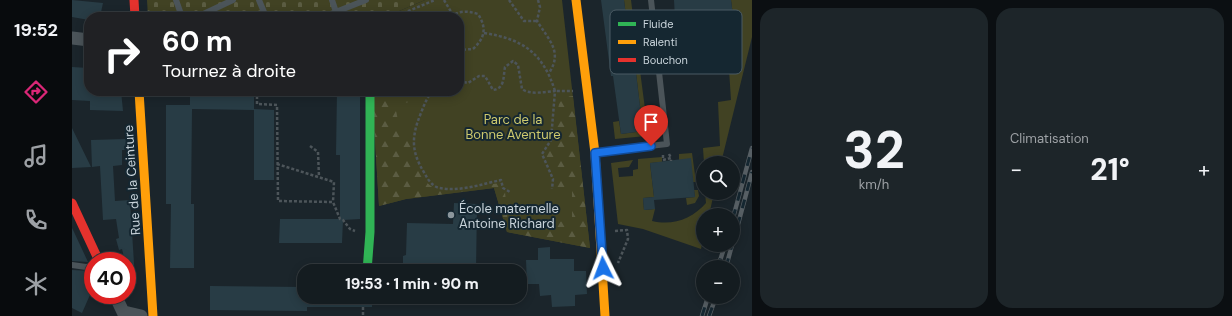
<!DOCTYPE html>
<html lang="fr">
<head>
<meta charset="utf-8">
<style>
  :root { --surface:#141c20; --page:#1d2529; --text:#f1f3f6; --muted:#9da1a5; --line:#333a3e; --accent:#db2777 }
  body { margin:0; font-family:"DM Sans",sans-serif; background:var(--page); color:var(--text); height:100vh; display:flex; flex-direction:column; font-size:15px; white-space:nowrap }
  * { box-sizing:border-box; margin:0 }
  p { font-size:13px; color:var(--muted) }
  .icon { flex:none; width:22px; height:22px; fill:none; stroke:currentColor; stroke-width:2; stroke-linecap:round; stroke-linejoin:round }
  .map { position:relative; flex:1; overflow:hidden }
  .details { display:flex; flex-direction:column; gap:8px; padding:8px; background:#0b0f12; width:480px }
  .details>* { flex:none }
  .top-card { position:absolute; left:12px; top:12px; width:380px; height:84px; border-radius:16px; box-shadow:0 2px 10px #0003,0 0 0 1px var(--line); background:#202124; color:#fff; overflow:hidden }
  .buttons { position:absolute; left:624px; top:156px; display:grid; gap:8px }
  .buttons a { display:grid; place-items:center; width:44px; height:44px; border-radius:50%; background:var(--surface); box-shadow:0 2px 10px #0003,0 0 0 1px var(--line); font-size:20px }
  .speed { position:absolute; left:12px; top:252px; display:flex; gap:8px; font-size:20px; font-weight:700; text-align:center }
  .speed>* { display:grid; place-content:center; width:52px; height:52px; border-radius:50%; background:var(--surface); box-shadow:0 2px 10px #0003,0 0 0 1px var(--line); line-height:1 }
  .speed .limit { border:6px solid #d22; background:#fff; color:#111 }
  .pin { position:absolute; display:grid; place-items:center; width:34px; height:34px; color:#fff; margin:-41px -17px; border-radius:50% 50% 50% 0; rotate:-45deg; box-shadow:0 0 4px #0007 }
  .pin .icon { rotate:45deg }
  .me { position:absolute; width:44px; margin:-22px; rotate:357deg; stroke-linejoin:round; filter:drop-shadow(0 0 3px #0008) }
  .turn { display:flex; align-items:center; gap:14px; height:84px; padding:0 12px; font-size:18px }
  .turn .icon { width:52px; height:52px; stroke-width:2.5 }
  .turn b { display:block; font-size:28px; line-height:34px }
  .big { font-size:30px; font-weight:800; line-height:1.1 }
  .details .widget { flex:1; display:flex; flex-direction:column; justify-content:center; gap:6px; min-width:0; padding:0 14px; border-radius:16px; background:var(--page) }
  .details .dial { align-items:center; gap:0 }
  .dial b { font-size:52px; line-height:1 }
  .heat { display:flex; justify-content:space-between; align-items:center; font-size:22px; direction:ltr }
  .details .tiles { flex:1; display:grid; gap:8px; grid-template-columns:repeat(2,1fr) }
  .trip { position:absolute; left:225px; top:264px; width:230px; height:40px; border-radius:16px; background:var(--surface); box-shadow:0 2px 10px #0003,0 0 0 1px var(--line); font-weight:800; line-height:40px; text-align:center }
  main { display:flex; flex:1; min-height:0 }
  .menu { display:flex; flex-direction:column; width:72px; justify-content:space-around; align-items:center; background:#080b0d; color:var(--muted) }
  .menu .icon { width:28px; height:28px }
  .menu .selected { color:var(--accent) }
  .menu b { font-size:18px; color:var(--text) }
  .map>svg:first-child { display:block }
</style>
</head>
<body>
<main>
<nav class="menu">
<b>19:52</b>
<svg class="icon selected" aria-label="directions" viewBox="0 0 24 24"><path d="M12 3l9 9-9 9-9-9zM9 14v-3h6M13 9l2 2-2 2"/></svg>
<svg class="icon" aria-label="music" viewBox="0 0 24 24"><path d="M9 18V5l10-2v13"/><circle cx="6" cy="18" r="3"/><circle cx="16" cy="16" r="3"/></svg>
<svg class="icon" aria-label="phone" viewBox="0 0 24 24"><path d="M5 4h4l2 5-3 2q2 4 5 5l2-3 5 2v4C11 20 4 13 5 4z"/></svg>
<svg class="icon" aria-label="climate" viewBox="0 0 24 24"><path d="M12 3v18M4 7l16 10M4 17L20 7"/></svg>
</nav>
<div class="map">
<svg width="680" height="316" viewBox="0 0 680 316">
  <defs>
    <pattern id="forest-firs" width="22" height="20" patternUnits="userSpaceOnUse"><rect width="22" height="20" fill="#414223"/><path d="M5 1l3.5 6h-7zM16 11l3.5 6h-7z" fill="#5b5c42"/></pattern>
    <pattern id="cemetery-stones" width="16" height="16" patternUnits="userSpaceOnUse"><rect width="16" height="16" fill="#414223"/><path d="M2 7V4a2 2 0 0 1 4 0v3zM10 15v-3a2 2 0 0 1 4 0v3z" fill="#5b5c42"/></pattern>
  </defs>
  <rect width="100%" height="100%" fill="#1b252b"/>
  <path fill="#414223" d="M353,0H490L518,248L435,232L422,188L334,199L307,206L300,91H387V17H313Z
    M552,0H559L565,49L558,50Z
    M659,0H680V37L649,163H632L631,148L648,146L646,102L659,100L655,39L599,45L596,20L620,17L663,31Z
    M560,63H567L575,124L581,123L577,135L574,136L543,139L541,122L547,121L549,134L571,131L564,73H561Z
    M620,153L624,182H621L607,160V154Z
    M590,157V162L578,163L582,197L571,198L572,210L583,209L580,221C601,226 620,219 634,203L633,193H642L637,215H631V239L629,249L571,229L546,224L539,163L561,160L557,167L546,168L547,177L561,176V170L566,169V159Z
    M622,190H626L627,196L623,203L615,205L614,198L623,197Z"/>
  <path fill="url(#forest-firs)" d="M300,91H348L349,95L342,101L323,105L327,126L337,139L342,158L354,182L365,191H383L427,183L429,189L433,192L436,224L500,221V188H483L484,178L474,155L482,139L487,103L492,97L501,96L518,248L435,232L422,188L334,199L307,206Z"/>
  <path fill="url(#cemetery-stones)" d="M75,0H353L313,17H76Z"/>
  <path fill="#283c45" d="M0,0L31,3L28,17H17V20L0,17Z
    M529,0H552L561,73H564L571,131L549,134L541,76H539Z
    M602,0H659L663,31L622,36L620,17L603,19Z
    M0,67L17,68V91H49L51,111L18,110V101L0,100Z
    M118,91H182V110L120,109L119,204H122V268H98L99,204H94V105H118Z
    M265,91H288V219L271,220L270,243H207L208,219H268V155H264Z
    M182,109L202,110V180H182Z
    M0,128L19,167L0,168Z
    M54,139L55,150H50V165L41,166L43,201L58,200L63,279L57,280L55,261H53L50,249L47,250L44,239L47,238L44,219L31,220L28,166L20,167L19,140Z
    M619,158L623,197L582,200L583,209L572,210L571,198L582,197L578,163Z
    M382,203L405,204L404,271H331V256L334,255L335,223L381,224Z
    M0,228L2,232L16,262L0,261Z
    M478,247V259H502V271H514L515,294L503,295V306L480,307L479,295L468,296L467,284H455L454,260H466V248Z
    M0,270L20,271L21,273V288L10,313L0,308Z
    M138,286L232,287V297H300V307H235V311L138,310Z"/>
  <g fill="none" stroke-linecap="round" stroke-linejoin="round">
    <path stroke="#4d555a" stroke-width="2.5" stroke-dasharray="3 2" stroke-linecap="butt" d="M372,0L381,15
      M437,0L452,21H465
      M466,0L468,7L465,21C477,40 491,52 477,73
      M322,17L363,0
      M379,17C387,10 396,11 406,14C415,28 413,38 401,49L387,50
      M412,33C451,39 471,53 483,91H501
      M387,81L396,83L407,76H413L421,90C433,88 431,78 433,67L441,61L446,65L450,89C458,95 473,92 483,91L479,140L470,154L481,179L480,189
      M185,91V104L205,105L206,201L261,202L268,219L271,220L278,229L283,231
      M360,91C355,98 352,105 349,113C339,137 339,152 353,174C356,180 361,187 368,188C387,192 411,184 429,180L431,188L438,192
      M238,146L246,152L247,177
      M597,154L599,158
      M591,155V160L599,158V161
      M205,164L262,182L261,202
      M543,231L555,230L556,239L546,263
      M291,307V316"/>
    <path stroke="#4b5459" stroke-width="6" d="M104,0L110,17
      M187,0L194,17
      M260,0L264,12
      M125,17L161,0
      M251,17L294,0
      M524,152L595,144L579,0
      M0,265L14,267L21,266"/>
    <path stroke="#4b5459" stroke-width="13" d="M0,38L17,40
      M43,295L53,316
      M52,312L69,316"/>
    <path stroke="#30b455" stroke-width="9" d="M295,271L298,232V91"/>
    <path stroke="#ff9f0a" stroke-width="9" d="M504,0L523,153L533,316
      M67,91L81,316"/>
    <path stroke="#e5322d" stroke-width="9" d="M62,0L63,17
      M0,203L27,261"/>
    <g stroke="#575f64" stroke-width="4.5">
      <path id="rail" d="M661,218L680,148
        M661,243L680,172
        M646,267L653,245
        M654,267L660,245
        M630,316L636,297
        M637,316L644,297"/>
    </g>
    <use href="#rail" stroke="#152731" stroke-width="3" stroke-dasharray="9" stroke-linecap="butt"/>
  </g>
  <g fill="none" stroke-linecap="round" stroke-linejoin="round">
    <g stroke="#114b97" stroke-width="10">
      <path id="route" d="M531,268L523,153L579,146"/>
    </g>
    <use href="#route" stroke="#1a73e8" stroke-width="7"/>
  </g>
  <circle fill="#8c979d" stroke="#152731" stroke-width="1.5" cx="379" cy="215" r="4"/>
  <g text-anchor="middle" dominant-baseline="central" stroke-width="4" stroke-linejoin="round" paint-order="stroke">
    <g font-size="13" fill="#ceca6e" stroke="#152731">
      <text x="441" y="119">Parc de la<tspan x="441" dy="15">Bonne Aventure</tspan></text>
    </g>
    <g font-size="13" fill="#c9d4db" stroke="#152731">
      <text transform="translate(60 180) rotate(-94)">Rue de la Ceinture</text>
    </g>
    <g font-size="13" fill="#c9d4db" stroke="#152731" text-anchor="start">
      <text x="387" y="208">École maternelle<tspan x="387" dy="15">Antoine Richard</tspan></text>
    </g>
  </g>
  <rect x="538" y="10" width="132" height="64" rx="6" fill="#152731" stroke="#4b5b64" stroke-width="1"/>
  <rect x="546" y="22" width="18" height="4" fill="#30b455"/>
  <rect x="546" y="40" width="18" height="4" fill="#ff9f0a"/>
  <rect x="546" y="58" width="18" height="4" fill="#e5322d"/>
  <g font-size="11" fill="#c9d4db">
    <text x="571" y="28">Fluide</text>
    <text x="571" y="46">Ralenti</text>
    <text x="571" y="64">Bouchon</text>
  </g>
</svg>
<div class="buttons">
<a><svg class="icon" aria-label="search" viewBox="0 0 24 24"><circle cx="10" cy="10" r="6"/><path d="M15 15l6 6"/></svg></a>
<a>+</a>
<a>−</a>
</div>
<div class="speed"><div class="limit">40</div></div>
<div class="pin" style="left:579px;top:146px;background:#d93025"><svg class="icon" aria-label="arrive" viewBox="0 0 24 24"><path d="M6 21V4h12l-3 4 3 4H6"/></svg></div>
<svg class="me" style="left:531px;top:268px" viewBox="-20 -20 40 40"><path d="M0-17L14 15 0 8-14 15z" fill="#1a73e8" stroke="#fff" stroke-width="4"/></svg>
<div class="trip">19:53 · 1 min · 90 m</div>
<div class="top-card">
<div class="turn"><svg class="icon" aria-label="right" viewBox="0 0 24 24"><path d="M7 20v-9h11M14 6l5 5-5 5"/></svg><div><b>60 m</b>Tournez à droite</div></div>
</div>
</div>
<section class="details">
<div class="tiles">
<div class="widget dial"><b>32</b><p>km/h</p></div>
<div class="widget"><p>Climatisation</p>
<div class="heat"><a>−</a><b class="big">21°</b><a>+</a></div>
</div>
</div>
</section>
</main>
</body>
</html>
